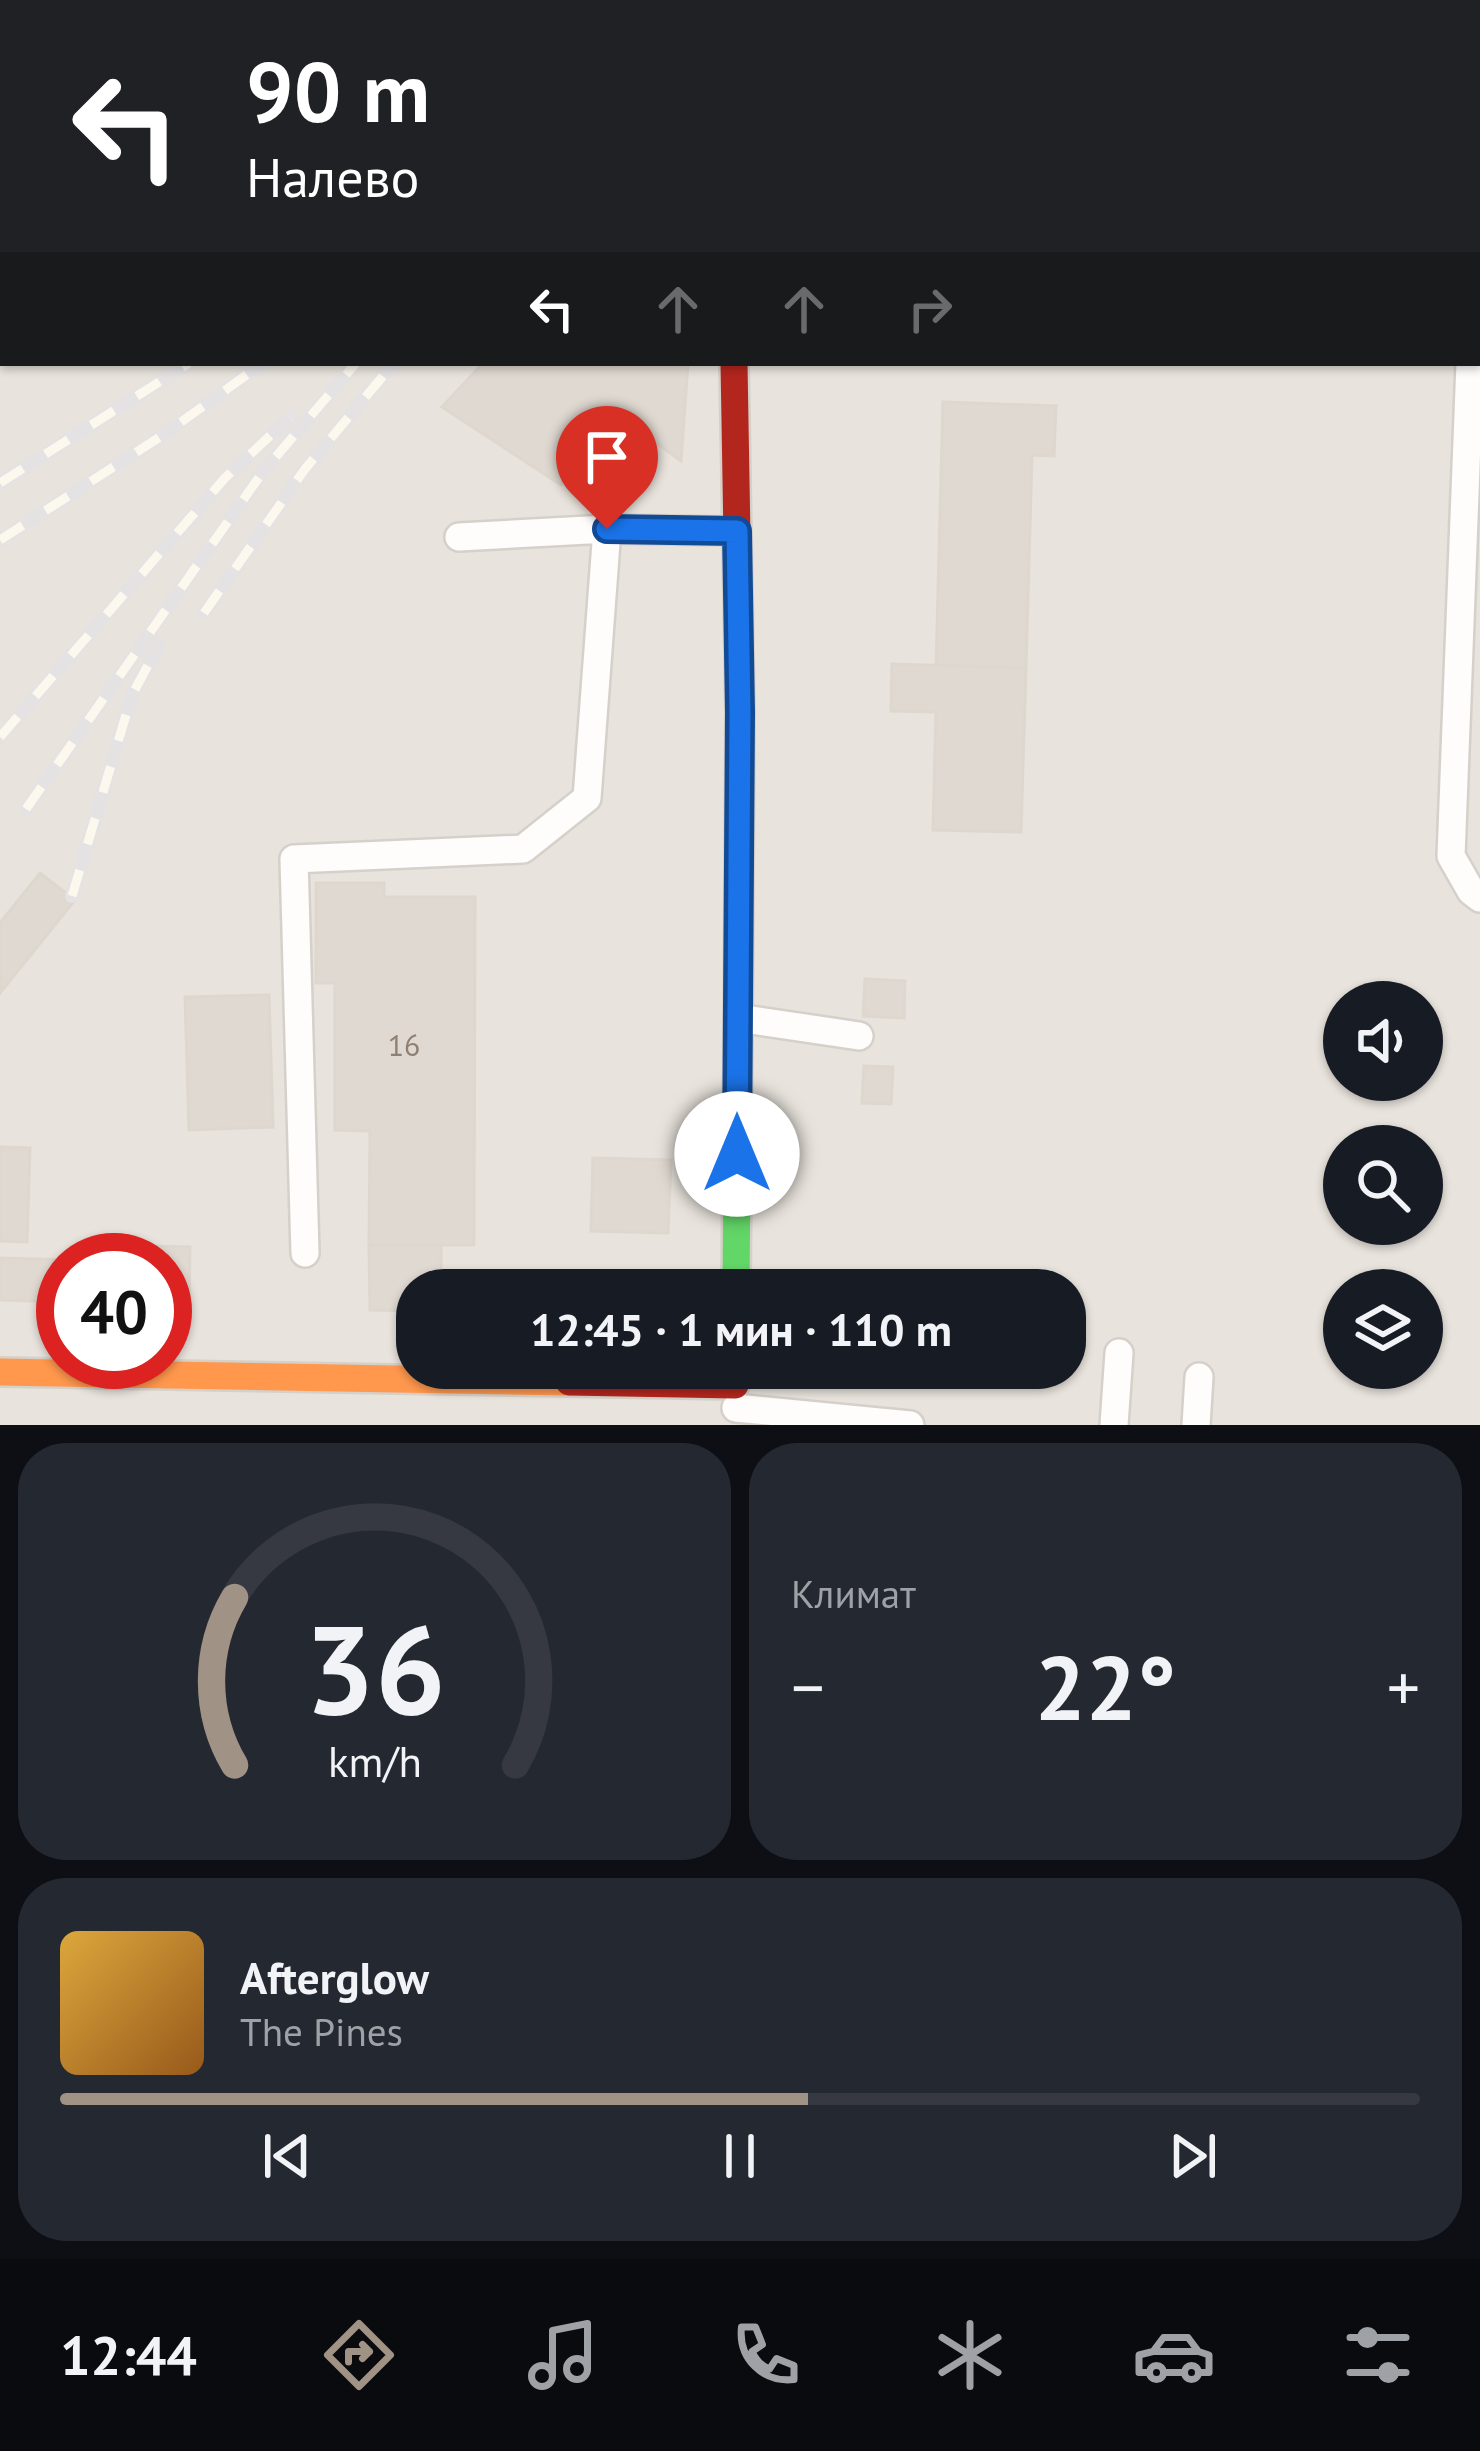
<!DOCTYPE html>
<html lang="ru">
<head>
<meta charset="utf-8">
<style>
  :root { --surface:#171b24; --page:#242831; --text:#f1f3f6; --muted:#9ea1a6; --line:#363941; --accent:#a09285 }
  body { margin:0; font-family:"PT Sans",sans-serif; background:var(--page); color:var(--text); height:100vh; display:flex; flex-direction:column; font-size:45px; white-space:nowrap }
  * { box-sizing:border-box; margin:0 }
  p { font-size:39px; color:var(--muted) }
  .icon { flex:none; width:66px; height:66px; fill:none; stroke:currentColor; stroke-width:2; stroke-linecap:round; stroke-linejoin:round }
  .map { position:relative; height:1425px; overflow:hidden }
  .sheet { display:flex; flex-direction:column; gap:18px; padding:18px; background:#0d0f14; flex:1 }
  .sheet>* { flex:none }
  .banner { position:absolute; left:0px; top:0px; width:1482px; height:366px; box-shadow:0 3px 9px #0004; background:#202124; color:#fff; overflow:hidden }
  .controls { position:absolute; left:1323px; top:981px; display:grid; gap:24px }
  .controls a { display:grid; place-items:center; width:120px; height:120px; border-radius:50%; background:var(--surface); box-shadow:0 3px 9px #0004; font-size:60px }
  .speed { position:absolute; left:36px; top:1233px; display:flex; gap:24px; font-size:60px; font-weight:700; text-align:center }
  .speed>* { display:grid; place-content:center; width:156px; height:156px; border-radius:50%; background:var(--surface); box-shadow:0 3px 9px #0004; line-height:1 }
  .speed .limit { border:18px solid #d22; background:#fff; color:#111 }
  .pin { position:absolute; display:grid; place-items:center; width:102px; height:102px; color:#fff; margin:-123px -51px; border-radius:50% 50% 50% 0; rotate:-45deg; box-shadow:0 0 12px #0007 }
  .pin .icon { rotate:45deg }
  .me { position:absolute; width:132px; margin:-66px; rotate:0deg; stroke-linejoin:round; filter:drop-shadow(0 0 9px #0008) }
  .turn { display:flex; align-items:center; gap:42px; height:252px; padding:0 48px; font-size:54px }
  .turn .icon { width:156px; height:156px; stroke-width:2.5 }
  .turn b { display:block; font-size:84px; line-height:102px }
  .lanes { display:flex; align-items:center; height:114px; padding:0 48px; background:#0003; justify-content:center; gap:60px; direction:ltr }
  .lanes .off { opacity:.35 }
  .big { font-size:90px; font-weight:700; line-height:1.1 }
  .sheet .card { flex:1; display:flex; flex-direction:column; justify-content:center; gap:18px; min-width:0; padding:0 42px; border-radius:48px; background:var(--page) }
  .sheet .dial { align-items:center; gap:0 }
  .dial svg { height:312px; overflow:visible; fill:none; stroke:var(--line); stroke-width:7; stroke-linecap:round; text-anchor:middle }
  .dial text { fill:var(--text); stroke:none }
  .song { display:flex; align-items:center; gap:36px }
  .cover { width:144px; height:144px; border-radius:18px; background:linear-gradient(135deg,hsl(40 70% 55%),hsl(30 70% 35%)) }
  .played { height:12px; border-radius:6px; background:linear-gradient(90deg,var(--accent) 55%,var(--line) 55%) }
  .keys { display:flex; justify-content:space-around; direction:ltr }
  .heat { display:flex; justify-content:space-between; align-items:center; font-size:66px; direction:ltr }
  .sheet .tiles { flex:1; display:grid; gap:18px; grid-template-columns:1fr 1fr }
  .card:last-child { grid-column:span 2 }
  .trip { position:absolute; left:396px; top:1269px; width:690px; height:120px; border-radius:48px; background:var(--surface); box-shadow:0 3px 9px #0004; font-weight:700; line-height:120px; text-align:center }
  .menu { display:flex; height:192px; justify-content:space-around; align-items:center; background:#090b0e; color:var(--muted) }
  .menu .icon { width:84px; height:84px }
  .menu .current { color:var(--accent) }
  .menu b { font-size:54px; color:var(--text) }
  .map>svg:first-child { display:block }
</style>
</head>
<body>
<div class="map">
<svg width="1480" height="1425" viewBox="0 0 1480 1425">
  <rect width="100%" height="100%" fill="#f6f3eb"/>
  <path fill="#e8e3dc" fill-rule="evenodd" d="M0,0H1480V1425H0ZM3,3H1479V363H3ZM1344,1002H1422V1080H1344ZM1344,1146H1422V1224H1344ZM63,1260H165V1362H63ZM417,1290H1065V1368H417ZM1344,1290H1422V1368H1344Z"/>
  <path fill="#dfd9d1" stroke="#ded7ce" stroke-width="3" d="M267,0H440L264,3Z
    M483,363H688L681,461L607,407L561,485L442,407Z
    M943,402L1056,406L1054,456L1032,455L1026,668L936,665Z
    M892,664L1026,668L1021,832L933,830L936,712L891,711Z
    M40,873L75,900L0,993V923Z
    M316,883H384V897H475L474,1245H369L370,1131L335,1130V983H316Z
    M865,979L905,981L904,1018L863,1016Z
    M269,995L273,1127L189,1130L185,997Z
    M864,1066L893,1067L891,1104L862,1103Z
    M0,1147L30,1148L27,1242L0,1241Z
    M593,1158L671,1160L668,1233L591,1231Z
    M369,1245H441V1290H417V1311L370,1310Z
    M144,1246L190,1247L189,1306L165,1305V1260H144Z
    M0,1258L73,1260H63V1302L0,1300Z"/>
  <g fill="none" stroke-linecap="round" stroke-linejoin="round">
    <g stroke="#d5d0c9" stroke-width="32">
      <path id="lane" d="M16,3L20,0
        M498,3L501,0
        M1479,188L1480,186
        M1470,363L1451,856L1471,891L1480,898
        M459,537L607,529L736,531
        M738,1018L859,1036
        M305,1253L294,859L523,849L587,798L607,529
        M736,1408L910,1425
        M1114,1425L1119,1353
        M1196,1425L1199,1377"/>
    </g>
    <g stroke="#d5d0c9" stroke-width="32">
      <path id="fast" d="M744,0V3
        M736,1290L738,1041"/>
    </g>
    <g stroke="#d5d0c9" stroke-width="32">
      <path id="slow" d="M0,1372L569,1382"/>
    </g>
    <g stroke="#d5d0c9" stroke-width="32">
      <path id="jam" d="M734,363L740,713L738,1041
        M569,1382L735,1385"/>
    </g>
    <use href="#lane" stroke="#fefdfc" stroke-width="27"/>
    <use href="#fast" stroke="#63d668" stroke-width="27"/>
    <use href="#slow" stroke="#ff974d" stroke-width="27"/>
    <use href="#jam" stroke="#b3261e" stroke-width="27"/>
    <g stroke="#e5e2e4" stroke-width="14">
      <path id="rail" d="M766,3L772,0
        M844,3L849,0
        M0,483L189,363
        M0,540L163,435L263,363
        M204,613L305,469L394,363
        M0,737L225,478L290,417
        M26,809L262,473L356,363
        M72,896L132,695L159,645"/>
    </g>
    <use href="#rail" stroke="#fdf8ed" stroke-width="9" stroke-dasharray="27" stroke-linecap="butt"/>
  </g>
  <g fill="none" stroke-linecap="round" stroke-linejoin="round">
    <g stroke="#114b97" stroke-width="30">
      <path id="route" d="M607,529L737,531L740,713L737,1154"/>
    </g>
    <use href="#route" stroke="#1a73e8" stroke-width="21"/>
  </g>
  <g text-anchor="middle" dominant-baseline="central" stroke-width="9" stroke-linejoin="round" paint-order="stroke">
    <g font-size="30" fill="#8f8072">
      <text x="404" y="1044">16</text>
    </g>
  </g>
</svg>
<div class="controls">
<a><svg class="icon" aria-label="sound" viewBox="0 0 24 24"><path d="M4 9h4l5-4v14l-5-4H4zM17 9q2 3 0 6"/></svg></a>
<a><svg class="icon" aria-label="search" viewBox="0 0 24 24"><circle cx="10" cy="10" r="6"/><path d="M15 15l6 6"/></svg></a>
<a><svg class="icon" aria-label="layers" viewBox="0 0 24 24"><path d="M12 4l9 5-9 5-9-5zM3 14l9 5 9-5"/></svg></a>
</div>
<div class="speed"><div class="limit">40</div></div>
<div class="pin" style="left:607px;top:529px;background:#d93025"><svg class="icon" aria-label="arrive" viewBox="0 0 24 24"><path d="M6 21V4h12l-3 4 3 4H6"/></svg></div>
<svg class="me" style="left:737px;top:1154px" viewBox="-20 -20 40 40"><circle r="19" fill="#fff"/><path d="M0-13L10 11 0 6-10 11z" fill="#1a73e8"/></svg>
<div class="trip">12:45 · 1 мин · 110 m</div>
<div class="banner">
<div class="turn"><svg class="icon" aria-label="left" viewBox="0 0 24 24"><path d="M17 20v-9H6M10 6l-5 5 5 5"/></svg><div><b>90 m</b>Налево</div></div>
<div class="lanes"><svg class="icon" aria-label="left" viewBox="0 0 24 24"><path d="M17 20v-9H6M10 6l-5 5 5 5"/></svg><svg class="icon off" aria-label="ahead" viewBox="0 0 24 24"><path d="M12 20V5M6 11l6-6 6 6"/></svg><svg class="icon off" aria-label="ahead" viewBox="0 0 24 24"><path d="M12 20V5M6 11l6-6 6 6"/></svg><svg class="icon off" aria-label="right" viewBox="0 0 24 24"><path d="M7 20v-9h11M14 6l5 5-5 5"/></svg></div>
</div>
</div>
<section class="sheet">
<div class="tiles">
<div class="card dial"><svg viewBox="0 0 100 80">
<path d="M14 69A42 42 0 1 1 86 69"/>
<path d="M14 69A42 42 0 0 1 14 26" stroke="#a09285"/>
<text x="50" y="56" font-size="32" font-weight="700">36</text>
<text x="50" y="72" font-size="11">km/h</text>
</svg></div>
<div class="card"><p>Климат</p>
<div class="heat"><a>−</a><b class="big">22°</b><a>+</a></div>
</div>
<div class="card">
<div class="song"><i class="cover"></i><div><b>Afterglow</b><p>The Pines</p></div></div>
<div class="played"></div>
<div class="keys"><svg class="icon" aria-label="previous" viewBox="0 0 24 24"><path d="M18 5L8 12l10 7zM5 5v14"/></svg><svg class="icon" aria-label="pause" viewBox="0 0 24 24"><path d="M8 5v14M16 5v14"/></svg><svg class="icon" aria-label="next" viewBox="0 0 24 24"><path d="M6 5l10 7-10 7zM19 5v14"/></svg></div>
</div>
</div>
</section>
<nav class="menu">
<b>12:44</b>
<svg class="icon current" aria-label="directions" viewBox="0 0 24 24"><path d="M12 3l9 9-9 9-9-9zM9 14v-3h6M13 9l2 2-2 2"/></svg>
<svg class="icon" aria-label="music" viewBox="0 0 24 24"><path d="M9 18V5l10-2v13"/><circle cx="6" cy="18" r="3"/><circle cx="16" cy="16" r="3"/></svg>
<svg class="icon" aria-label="phone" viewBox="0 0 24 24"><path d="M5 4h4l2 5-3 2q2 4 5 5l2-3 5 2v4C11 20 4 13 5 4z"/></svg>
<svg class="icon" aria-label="climate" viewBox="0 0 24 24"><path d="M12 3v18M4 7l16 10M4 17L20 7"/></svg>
<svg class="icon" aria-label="car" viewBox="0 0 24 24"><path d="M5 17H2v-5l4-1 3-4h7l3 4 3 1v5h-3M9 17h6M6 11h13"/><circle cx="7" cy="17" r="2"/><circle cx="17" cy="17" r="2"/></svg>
<svg class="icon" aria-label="filters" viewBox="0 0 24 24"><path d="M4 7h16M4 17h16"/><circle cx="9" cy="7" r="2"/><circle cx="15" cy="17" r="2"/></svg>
</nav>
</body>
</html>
